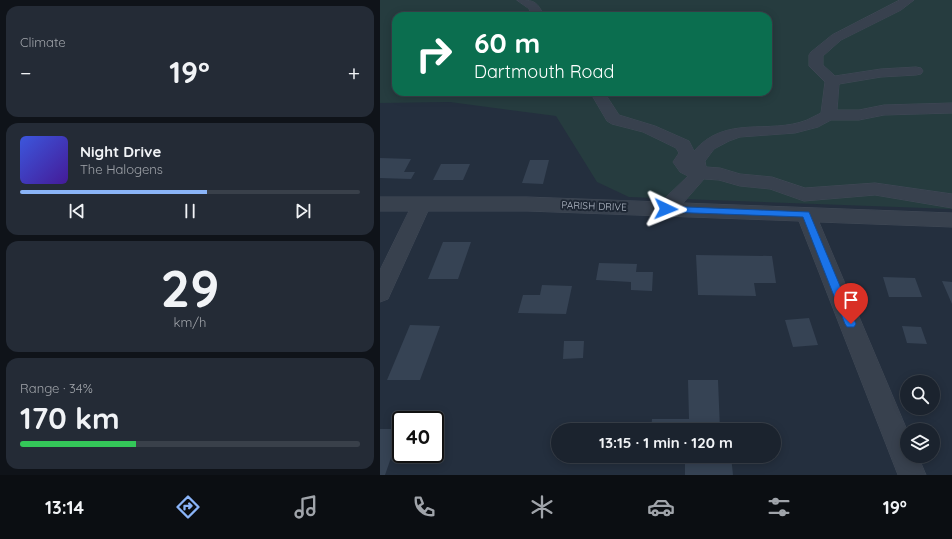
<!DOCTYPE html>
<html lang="en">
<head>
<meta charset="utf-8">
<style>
  :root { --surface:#1b232e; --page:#242b36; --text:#f1f3f6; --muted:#a0a4aa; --line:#39404a; --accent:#8ab4f8 }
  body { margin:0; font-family:Quicksand,sans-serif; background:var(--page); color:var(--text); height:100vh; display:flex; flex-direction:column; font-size:15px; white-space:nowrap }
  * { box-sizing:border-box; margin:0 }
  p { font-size:13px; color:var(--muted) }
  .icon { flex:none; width:22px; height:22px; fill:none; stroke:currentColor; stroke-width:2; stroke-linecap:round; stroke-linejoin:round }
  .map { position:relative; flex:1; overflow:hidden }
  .sheet { display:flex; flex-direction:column; gap:6px; padding:6px; background:#0f1319; width:380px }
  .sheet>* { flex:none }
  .hud { position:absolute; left:12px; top:12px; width:380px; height:84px; border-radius:12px; box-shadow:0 2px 10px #0003,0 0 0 1px var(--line); background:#0b6e4f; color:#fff; overflow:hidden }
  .tools { position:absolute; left:520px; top:375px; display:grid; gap:8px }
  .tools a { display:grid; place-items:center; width:40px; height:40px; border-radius:50%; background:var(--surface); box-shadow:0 2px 10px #0003,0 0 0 1px var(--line); font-size:20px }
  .speed { position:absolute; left:12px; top:411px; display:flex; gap:8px; font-size:20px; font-weight:700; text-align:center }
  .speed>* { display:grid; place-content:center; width:52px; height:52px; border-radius:50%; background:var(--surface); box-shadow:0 2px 10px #0003,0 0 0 1px var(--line); line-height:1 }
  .speed .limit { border:2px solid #111; border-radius:6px; background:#fff; color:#111 }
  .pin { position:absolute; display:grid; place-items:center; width:34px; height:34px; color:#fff; margin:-41px -17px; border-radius:50% 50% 50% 0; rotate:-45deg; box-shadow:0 0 4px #0007 }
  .pin .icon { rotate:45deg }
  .me { position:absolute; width:44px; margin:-22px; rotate:92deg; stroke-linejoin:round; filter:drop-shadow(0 0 3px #0008) }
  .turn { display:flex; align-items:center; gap:14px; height:84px; padding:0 16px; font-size:18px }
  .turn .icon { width:52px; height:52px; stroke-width:2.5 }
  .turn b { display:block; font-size:28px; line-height:34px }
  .big { font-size:30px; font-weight:700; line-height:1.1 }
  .sheet .widget { flex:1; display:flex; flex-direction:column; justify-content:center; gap:6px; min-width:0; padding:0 14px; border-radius:12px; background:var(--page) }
  .sheet .dial { align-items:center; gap:0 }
  .dial b { font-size:52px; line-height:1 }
  .song { display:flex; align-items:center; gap:12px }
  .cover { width:48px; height:48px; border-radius:6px; background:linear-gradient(135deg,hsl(230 70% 55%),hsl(260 70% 35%)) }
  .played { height:4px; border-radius:2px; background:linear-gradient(90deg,var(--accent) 55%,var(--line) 55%) }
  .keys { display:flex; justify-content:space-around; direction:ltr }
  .heat { display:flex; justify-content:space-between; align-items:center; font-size:22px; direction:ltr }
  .charge { height:6px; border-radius:3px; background:linear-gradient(90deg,#34c759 34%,var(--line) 0) }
  .trip { position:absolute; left:171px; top:423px; width:230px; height:40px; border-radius:20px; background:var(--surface); box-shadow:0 2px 10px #0003,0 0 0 1px var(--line); font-weight:700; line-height:40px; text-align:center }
  .dock { display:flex; height:64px; justify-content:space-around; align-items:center; background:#0b0e12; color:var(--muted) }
  .dock .icon { width:28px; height:28px }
  .dock .current { color:var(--accent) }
  .dock b { font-size:18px; color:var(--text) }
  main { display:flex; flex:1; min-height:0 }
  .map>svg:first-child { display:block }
</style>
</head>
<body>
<main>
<section class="sheet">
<div class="widget"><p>Climate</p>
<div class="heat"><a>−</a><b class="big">19°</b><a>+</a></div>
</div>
<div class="widget">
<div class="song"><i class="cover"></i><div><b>Night Drive</b><p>The Halogens</p></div></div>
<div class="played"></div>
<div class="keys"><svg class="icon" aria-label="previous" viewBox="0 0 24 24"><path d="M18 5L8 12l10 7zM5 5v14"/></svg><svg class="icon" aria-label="pause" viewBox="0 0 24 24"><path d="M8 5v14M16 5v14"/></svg><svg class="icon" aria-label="next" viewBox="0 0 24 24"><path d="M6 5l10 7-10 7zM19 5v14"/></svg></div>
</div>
<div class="widget dial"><b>29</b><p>km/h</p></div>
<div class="widget"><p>Range · 34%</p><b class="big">170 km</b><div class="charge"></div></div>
</section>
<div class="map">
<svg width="572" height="475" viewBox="0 0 572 475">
  <rect width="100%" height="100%" fill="#242f3e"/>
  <path fill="#263c3f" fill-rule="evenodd" d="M0,0H572V209L249,197L217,182L176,116L70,102L0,103ZM16,16H388V92H16Z"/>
  <path fill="#364354" d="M0,158L31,159L24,172H35L31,179L0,178Z
    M150,160H169L163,184L142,183Z
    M61,164H90L83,180H53Z
    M63,242H91L78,279H48Z
    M316,255L392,256L396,283H374L376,296L318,295Z
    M219,263L257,264L256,272H273L272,291L251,290V282L216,280Z
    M503,277L535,278L542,297H509Z
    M562,281L572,282V304Z
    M162,285L192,286L186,314L138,313L143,295H160Z
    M429,318L438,345L413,347L405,320Z
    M30,325L60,326L40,380H7Z
    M522,326L541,327L547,344L527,343Z
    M184,341H204L203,358L183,359Z
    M308,380H338L340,430H271L272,419H309Z
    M0,429H21L5,475H0Z
    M270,456H351L353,475H305V462L270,461Z"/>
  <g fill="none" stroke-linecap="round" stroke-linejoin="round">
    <g stroke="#414a57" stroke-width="1">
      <path id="minor" d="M137,0C154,0 157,1 164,16H152L149,9Z
        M520,0H534L521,10L461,40L443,56V65L455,76L501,69L536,67L541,68L543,71L541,74L536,75L501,77L459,84L457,110H479L504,105L572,103V113L504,115L479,120H451L438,127L415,133L360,137L349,141L334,149L325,161L326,167L340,168L360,174L392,177L425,188L495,183L572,194V208L495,195L424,201L390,189L360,186L339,180L324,179L303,203L572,213V227L439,222L527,430V456H538L546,475H518L419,221L147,211H48L8,299L0,302V270L29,211H0V197H147L281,202L308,176L300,172L293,162L299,153L296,148L263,132L232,124L227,121L210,92H224L239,115L275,126L309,141L314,151C346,114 389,135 427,120C432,118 436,115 441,113L445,82L429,66V55L431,52L452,35Z"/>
    </g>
    <use href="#minor" fill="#38414e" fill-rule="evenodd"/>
  </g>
  <path fill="#1a73e8" stroke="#114b97" d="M283,206L429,212L476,324L474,327H467L465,324L423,217L286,212L281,209Z"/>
  <g text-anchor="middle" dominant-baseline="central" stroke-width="4" stroke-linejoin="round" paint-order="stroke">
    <g font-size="10" fill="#b4bcc9" stroke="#1d2633">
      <text transform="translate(214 206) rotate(2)">PARISH DRIVE</text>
    </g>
  </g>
</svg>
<div class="tools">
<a><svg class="icon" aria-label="search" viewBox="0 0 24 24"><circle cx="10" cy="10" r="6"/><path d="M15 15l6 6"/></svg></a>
<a><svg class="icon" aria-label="layers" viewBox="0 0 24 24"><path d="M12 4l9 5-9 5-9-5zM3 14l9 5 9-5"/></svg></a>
</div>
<div class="speed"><div class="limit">40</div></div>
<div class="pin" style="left:471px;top:324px;background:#d93025"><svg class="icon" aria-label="arrive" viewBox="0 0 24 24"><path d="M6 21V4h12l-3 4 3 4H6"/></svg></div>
<svg class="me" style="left:286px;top:209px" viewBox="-20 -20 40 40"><path d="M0-17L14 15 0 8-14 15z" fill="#1a73e8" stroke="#fff" stroke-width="4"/></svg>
<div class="trip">13:15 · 1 min · 120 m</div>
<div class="hud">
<div class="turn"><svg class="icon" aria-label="right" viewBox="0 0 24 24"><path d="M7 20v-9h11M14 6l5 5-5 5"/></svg><div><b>60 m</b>Dartmouth Road</div></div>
</div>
</div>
</main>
<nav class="dock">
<b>13:14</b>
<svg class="icon current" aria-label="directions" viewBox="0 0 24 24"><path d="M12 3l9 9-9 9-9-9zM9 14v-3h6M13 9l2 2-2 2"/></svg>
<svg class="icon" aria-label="music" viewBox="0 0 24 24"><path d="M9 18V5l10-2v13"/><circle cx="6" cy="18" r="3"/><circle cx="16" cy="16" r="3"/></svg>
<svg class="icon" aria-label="phone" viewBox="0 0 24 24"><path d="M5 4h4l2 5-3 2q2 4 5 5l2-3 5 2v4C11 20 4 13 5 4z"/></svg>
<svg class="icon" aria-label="climate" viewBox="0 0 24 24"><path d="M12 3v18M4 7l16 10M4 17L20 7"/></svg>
<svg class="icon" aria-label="car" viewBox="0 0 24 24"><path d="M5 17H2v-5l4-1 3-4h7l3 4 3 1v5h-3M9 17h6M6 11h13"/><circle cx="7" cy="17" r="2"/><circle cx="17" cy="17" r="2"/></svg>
<svg class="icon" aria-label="filters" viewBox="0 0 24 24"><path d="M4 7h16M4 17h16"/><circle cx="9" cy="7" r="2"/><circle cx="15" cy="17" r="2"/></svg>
<b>19°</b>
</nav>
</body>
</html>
